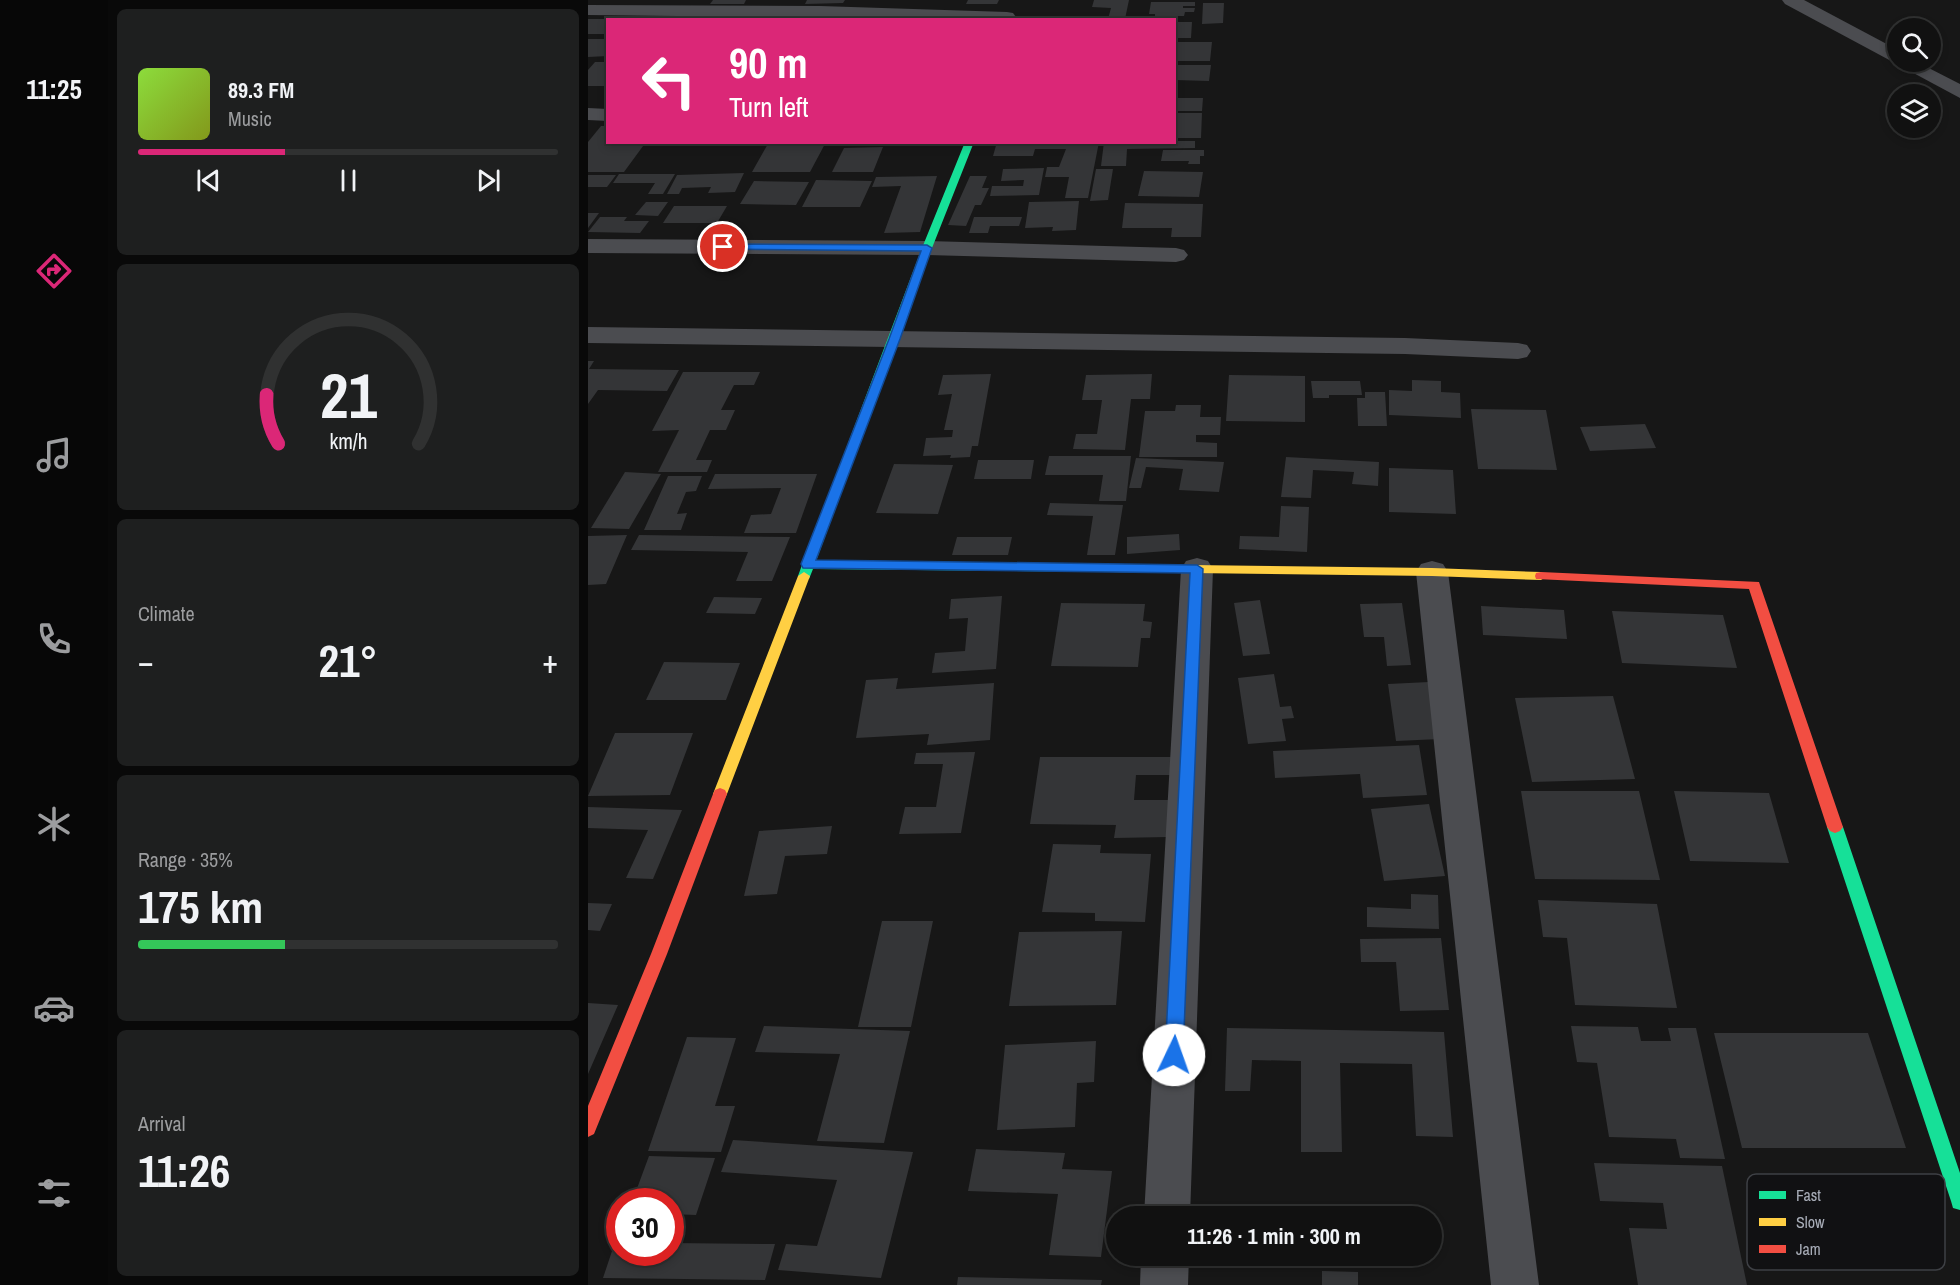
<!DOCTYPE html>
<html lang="en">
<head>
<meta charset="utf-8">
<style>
  :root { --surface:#111; --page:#1e1f1f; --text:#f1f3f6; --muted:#9c9d9f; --line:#303131; --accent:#db2777 }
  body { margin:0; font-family:"Archivo Narrow",sans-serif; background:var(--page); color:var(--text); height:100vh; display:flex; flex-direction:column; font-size:22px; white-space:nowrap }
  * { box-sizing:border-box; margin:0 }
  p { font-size:20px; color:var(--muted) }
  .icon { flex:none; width:33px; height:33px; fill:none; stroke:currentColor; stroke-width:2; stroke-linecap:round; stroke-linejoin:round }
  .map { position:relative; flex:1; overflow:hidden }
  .panel { display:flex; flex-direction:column; gap:9px; padding:9px; background:#090909; width:480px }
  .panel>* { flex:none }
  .banner { position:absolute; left:18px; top:18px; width:570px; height:126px; border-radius:0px; box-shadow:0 3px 9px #0003,0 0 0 2px var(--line); background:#db2777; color:#fff; overflow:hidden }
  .tools { position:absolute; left:1299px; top:18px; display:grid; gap:12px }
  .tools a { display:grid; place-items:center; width:54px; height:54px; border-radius:50%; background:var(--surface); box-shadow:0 3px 9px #0003,0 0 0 2px var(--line); font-size:30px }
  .speed { position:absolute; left:18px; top:1188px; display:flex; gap:12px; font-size:30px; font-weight:700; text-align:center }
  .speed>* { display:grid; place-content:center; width:78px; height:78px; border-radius:50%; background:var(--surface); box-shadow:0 3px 9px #0003,0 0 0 2px var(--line); line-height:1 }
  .speed .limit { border:9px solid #d22; background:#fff; color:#111 }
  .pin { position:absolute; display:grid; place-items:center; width:51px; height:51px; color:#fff; margin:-26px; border:3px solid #fff; border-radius:50%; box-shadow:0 2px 6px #0007 }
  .me { position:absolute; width:66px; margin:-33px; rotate:3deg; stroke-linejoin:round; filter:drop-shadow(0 0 4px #0008) }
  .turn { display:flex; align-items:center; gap:21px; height:126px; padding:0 24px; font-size:27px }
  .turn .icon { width:78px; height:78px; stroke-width:2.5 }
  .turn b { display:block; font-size:42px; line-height:51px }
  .big { font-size:45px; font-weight:700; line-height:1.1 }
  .panel .widget { flex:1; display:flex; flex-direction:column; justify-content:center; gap:9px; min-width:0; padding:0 21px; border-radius:9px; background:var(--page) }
  .panel .dial { align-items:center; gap:0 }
  .dial svg { height:156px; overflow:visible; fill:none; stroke:var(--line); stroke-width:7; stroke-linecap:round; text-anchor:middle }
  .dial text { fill:var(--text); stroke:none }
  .song { display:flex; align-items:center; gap:18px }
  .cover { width:72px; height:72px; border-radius:9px; background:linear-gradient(135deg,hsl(90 70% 55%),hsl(70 70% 35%)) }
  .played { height:6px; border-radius:3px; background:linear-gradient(90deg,var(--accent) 35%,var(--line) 35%) }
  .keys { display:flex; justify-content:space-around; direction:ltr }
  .heat { display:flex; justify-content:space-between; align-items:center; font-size:33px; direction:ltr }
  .charge { height:9px; border-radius:4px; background:linear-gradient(90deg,#34c759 35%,var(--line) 0) }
  .trip { position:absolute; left:518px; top:1206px; width:336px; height:60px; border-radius:30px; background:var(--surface); box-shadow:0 3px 9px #0003,0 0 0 2px var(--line); font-weight:700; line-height:60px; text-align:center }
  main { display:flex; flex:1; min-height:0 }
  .menu { display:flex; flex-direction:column; width:108px; justify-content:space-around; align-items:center; background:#070707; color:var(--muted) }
  .menu .icon { width:42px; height:42px }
  .menu .selected { color:var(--accent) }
  .menu b { font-size:27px; color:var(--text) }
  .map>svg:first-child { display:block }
</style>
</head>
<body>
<main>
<nav class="menu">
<b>11:25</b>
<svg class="icon selected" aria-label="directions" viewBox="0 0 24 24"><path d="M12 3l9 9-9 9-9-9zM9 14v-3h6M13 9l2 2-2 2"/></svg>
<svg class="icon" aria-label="music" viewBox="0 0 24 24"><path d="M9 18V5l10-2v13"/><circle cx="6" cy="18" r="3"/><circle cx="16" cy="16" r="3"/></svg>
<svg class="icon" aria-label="phone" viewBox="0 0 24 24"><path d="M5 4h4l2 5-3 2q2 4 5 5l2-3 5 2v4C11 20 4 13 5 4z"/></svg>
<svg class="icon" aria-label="climate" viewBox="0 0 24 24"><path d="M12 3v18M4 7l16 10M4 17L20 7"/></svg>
<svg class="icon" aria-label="car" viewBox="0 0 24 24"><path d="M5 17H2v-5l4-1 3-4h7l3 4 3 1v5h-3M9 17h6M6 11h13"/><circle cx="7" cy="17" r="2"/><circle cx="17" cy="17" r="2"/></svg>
<svg class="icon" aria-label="filters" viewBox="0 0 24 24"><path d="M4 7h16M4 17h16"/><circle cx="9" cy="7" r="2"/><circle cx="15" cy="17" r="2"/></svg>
</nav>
<section class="panel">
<div class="widget">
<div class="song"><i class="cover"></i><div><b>89.3 FM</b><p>Music</p></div></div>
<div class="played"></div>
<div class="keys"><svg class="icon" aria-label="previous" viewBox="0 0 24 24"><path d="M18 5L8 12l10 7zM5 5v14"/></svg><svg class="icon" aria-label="pause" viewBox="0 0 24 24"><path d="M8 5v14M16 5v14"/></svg><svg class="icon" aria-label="next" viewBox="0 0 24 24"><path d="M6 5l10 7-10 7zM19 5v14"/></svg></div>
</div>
<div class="widget dial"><svg viewBox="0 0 100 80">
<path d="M14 69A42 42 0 1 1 86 69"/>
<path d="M14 69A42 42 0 0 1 8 44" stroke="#db2777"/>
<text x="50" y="56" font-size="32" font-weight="700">21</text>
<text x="50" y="72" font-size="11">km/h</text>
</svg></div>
<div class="widget"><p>Climate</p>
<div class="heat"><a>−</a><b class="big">21°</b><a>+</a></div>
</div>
<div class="widget"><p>Range · 35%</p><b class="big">175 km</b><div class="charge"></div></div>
<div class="widget"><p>Arrival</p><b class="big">11:26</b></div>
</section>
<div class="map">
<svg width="1372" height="1285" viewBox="0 0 1372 1285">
  <rect width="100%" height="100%" fill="#171717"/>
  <path fill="#343537" d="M125,0H158L156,4H122Z
    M219,0H257L255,3L217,4Z
    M380,0H411L409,4H378Z
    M506,0H541L537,19H520L523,8L504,7Z
    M563,2H607V6H595V8H607L606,12H597L596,16H567V14H561Z
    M615,3H636L635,23L614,24Z
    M0,19H20V34H0Z
    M586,22H604L603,38H586Z
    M0,39H20V56L0,57Z
    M586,42H624L622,61H586Z
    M7,62H20V86H0V70Z
    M586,65H623L621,81L587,80L589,73H586Z
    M586,98H615L614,111H586Z
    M586,113H614L613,138H586Z
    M13,126H20V142H58L36,172H0V142Z
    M586,141H607V148L539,149L538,166H513L516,142Z
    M181,142H238L222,172H164Z
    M409,142H511L500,198H477L481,177H457L459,167H471L478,149H447L445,156H405Z
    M295,147L285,172H244L256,148Z
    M575,150H616V156H612V164H600L601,161H573Z
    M456,168L451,195L402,196L404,186H435L436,180L413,181L415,169Z
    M508,169H525L520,200L502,201Z
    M556,171L615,172L611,197L550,196Z
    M156,173L147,192L120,193L123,187L94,188L91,194H79L89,175Z
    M31,174H87L75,194H60L67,183H25Z
    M0,175H28L19,187H0Z
    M349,176L332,232L296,233L313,186L284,187L288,177Z
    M382,176H399L394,188H401L393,205H387L378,226L360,225Z
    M228,180L284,181L272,207H214Z
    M166,181L221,182L208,205L152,204Z
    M491,201L488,230L464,231L465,227L437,228L441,202Z
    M58,202H80L70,216L47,215Z
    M537,203L615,204L613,237H583L584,228H534Z
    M86,206H139L129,223H75Z
    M0,213H11L0,228Z
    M12,217H39L36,221H61L52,233L0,232Z
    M386,217H434L431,226H402L400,233H381Z
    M0,361H6L1,369L91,370L79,391L10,390L0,404Z
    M95,372H172L166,385H146L133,410H147L138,430H122L108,460H124L119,472H70L91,430L64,431Z
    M403,374L390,446H384L382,457L362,458L363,455L335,456L338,438L364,437L365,430H356L364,394L350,395L355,375Z
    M564,374L562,399H543L537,450L485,449L488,434H509L514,400H494L498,375Z
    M641,375L717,376V422L638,421Z
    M824,380L853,381V392L872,393L873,418L801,415V390L824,391Z
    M723,381H772L774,395H741V398H725Z
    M777,392H797L799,426H770L769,398H777Z
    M588,405H613L612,417H633L632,435H608V442L629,443V457H551L557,411H587Z
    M883,409L958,410L969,470L890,469Z
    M1057,424L1068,448L1002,451L992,427Z
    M461,456H543L538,501H511L515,475H457Z
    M698,457L791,462L790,486L764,484L766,472L725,470L723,498L693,497Z
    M548,458L636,462L631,492L591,490L595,469L558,467L553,488H541Z
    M390,460H446L443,479H386Z
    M306,464L365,465L350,514L288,513Z
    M801,468L865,470L868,514L801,512Z
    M37,472L73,474L41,529L3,528Z
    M127,474H229L208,533H156L163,515L183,514L193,488L120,489Z
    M80,476H114L108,491L98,492L89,514L99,513L93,530H56Z
    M462,503L535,505L527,555H499L505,516L459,515Z
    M693,506L721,507L719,552L651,549L652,536L691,537Z
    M591,534L592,550L539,554V537Z
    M39,535L18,584L0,585V536Z
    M51,535L202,537L184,581H148L160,552L43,550Z
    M369,537H424L420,555H364Z
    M414,596L408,669L344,673L347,653L377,651L380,618L361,619L363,599Z
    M126,597L174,598L167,614L118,613Z
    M672,600L682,654L655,656L646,603Z
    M473,603L557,604L555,621L564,622L562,638H553L550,667L463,666Z
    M814,603L823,665L799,666L796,637H776L772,604Z
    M893,606L976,610L979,639L895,635Z
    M1024,611L1135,615L1149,668L1034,663Z
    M76,662L152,663L138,700H58Z
    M686,674L692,707L703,706L706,718L694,719L698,741L660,744L650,678Z
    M310,678L308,689L406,683L402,740L339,745L341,734L268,738L278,680Z
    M841,682L852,739L808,741L800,684Z
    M1025,696L1047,779L944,782L927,698Z
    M27,733H105L82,795L0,796Z
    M831,745L839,795L775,798L772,774L687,778L685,751Z
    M387,752L373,833L311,834L317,807H348L355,764H326L328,753Z
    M452,757H585L584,775H548L546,800H582L580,837L526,838L528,825L442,824Z
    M933,791H1051L1072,880L947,879Z
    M1086,791L1181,793L1201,863L1102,861Z
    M841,804L857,876L796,881L783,809Z
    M0,807L94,810L65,879L38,878L60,830L0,828Z
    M244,826L239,854L197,856L189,894L156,896L171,831Z
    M465,844L513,845L512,853L563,854L557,922L507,921V913L454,912Z
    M823,894L850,895L851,929L779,927V907L823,909Z
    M950,900L1069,904L1089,1008L987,1005L979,938L955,937Z
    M0,903L24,904L12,931L0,930Z
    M294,921H345L323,1027H270Z
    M534,931L528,1005L421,1006L431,932Z
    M853,938L861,1010L812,1011L808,962H773L772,939Z
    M0,1003L30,1005L0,1074Z
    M176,1026L322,1031L296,1143L229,1141L252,1054L167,1052Z
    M983,1026L1050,1027L1053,1041H1083L1080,1028H1108L1137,1159L1092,1158L1088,1139L1021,1137L1009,1063L989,1062Z
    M639,1028L856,1032L865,1137L828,1136L824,1064L752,1063L754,1152H713V1061L664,1060L662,1091H637Z
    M1126,1033H1280L1318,1148H1154Z
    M99,1037L148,1038L127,1106H147L133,1152L60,1151Z
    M508,1041L506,1082L489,1083L487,1127L409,1130L417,1045Z
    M145,1140L325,1152L293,1278L190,1270L198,1244L229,1246L249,1180L133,1172Z
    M388,1149L477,1153L474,1169L524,1171L513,1257L461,1255L470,1194L380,1191Z
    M61,1156L127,1158L108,1215L82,1214V1202H44Z
    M1006,1163L1134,1166L1159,1285H1050L1041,1228L1079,1229L1075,1203L1012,1201Z
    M27,1242H32V1252H82V1243L187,1244L177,1280L15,1278Z
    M734,1271L770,1272V1285H734Z
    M370,1277L514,1280L513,1285H369Z"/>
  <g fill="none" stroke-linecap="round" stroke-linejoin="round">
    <path fill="#4b4c50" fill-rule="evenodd" d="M1194,0H1216L1310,50V62H1329L1372,84V98L1197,4Z
      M0,5L232,6L419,12L425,13L428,17L426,20C284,20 142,16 0,15Z
      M0,108L20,109V121L0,120Z
      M0,239L339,241L588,248L596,250L600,255L596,260L588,262L339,255L0,253Z
      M0,327L817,338L930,343L939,345L943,351L939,357L930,359L817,354L0,343Z
      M609,558L620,561L625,569L602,1216H556L593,569L598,561Z
      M844,561L855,564L860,572L951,1285H903L828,572L833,564Z
      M553,1256H601L600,1285H552Z"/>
    <path fill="#16e098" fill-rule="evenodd" d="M377,142H386L344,248L228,561L521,564L527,568L521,572L225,569L221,579H211L210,576L214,565L334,248Z
      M1247,821L1252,823L1255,827L1372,1173V1210L1365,1208L1363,1201L1239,827L1242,823Z"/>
    <path fill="#ffcf43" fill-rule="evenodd" d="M521,564L844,568L953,572L959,576L953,580L844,576L521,572L515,568Z
      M216,572L222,576L139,794L137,798L132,800L127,798L125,794L210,576Z"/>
    <path fill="#f24e42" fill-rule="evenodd" d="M953,572L1171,582L1255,827L1252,831L1247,833L1242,831L1239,827L1161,589L948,579L947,576L948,573Z
      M132,788L137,790L139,794L79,954L6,1134L0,1137V1106L63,954L125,794L127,790Z"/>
  </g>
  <path fill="#1a73e8" stroke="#114b97" stroke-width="1.5" d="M135,244L339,245L344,248L312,339L228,560L609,565L615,569L595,1055L593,1061L586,1063L580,1061L577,1055L602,573L215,568L213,564L301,339L333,251L132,249L131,247Z"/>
  <rect x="1159" y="1174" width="198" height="96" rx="9" fill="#111113" stroke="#3e4045" stroke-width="1.5"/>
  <rect x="1171" y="1191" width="27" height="8" fill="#16e098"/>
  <rect x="1171" y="1218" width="27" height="8" fill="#ffcf43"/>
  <rect x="1171" y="1245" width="27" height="8" fill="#f24e42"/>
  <g font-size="16" fill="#a8adb8">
    <text x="1208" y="1201">Fast</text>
    <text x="1208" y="1228">Slow</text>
    <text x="1208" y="1255">Jam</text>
  </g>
</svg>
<div class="tools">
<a><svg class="icon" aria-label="search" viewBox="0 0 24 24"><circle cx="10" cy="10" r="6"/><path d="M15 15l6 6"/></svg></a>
<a><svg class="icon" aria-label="layers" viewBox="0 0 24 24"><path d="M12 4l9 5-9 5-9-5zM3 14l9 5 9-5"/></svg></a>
</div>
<div class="speed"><div class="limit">30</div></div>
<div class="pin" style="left:135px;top:247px;background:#d93025"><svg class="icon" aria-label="arrive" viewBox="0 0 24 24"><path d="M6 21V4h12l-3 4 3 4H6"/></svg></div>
<svg class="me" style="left:586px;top:1055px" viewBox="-20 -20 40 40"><circle r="19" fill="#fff"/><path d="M0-13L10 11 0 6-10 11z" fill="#1a73e8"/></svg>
<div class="trip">11:26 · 1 min · 300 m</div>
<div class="banner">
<div class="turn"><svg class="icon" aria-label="left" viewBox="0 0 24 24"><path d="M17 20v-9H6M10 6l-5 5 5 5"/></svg><div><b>90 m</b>Turn left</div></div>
</div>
</div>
</main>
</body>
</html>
